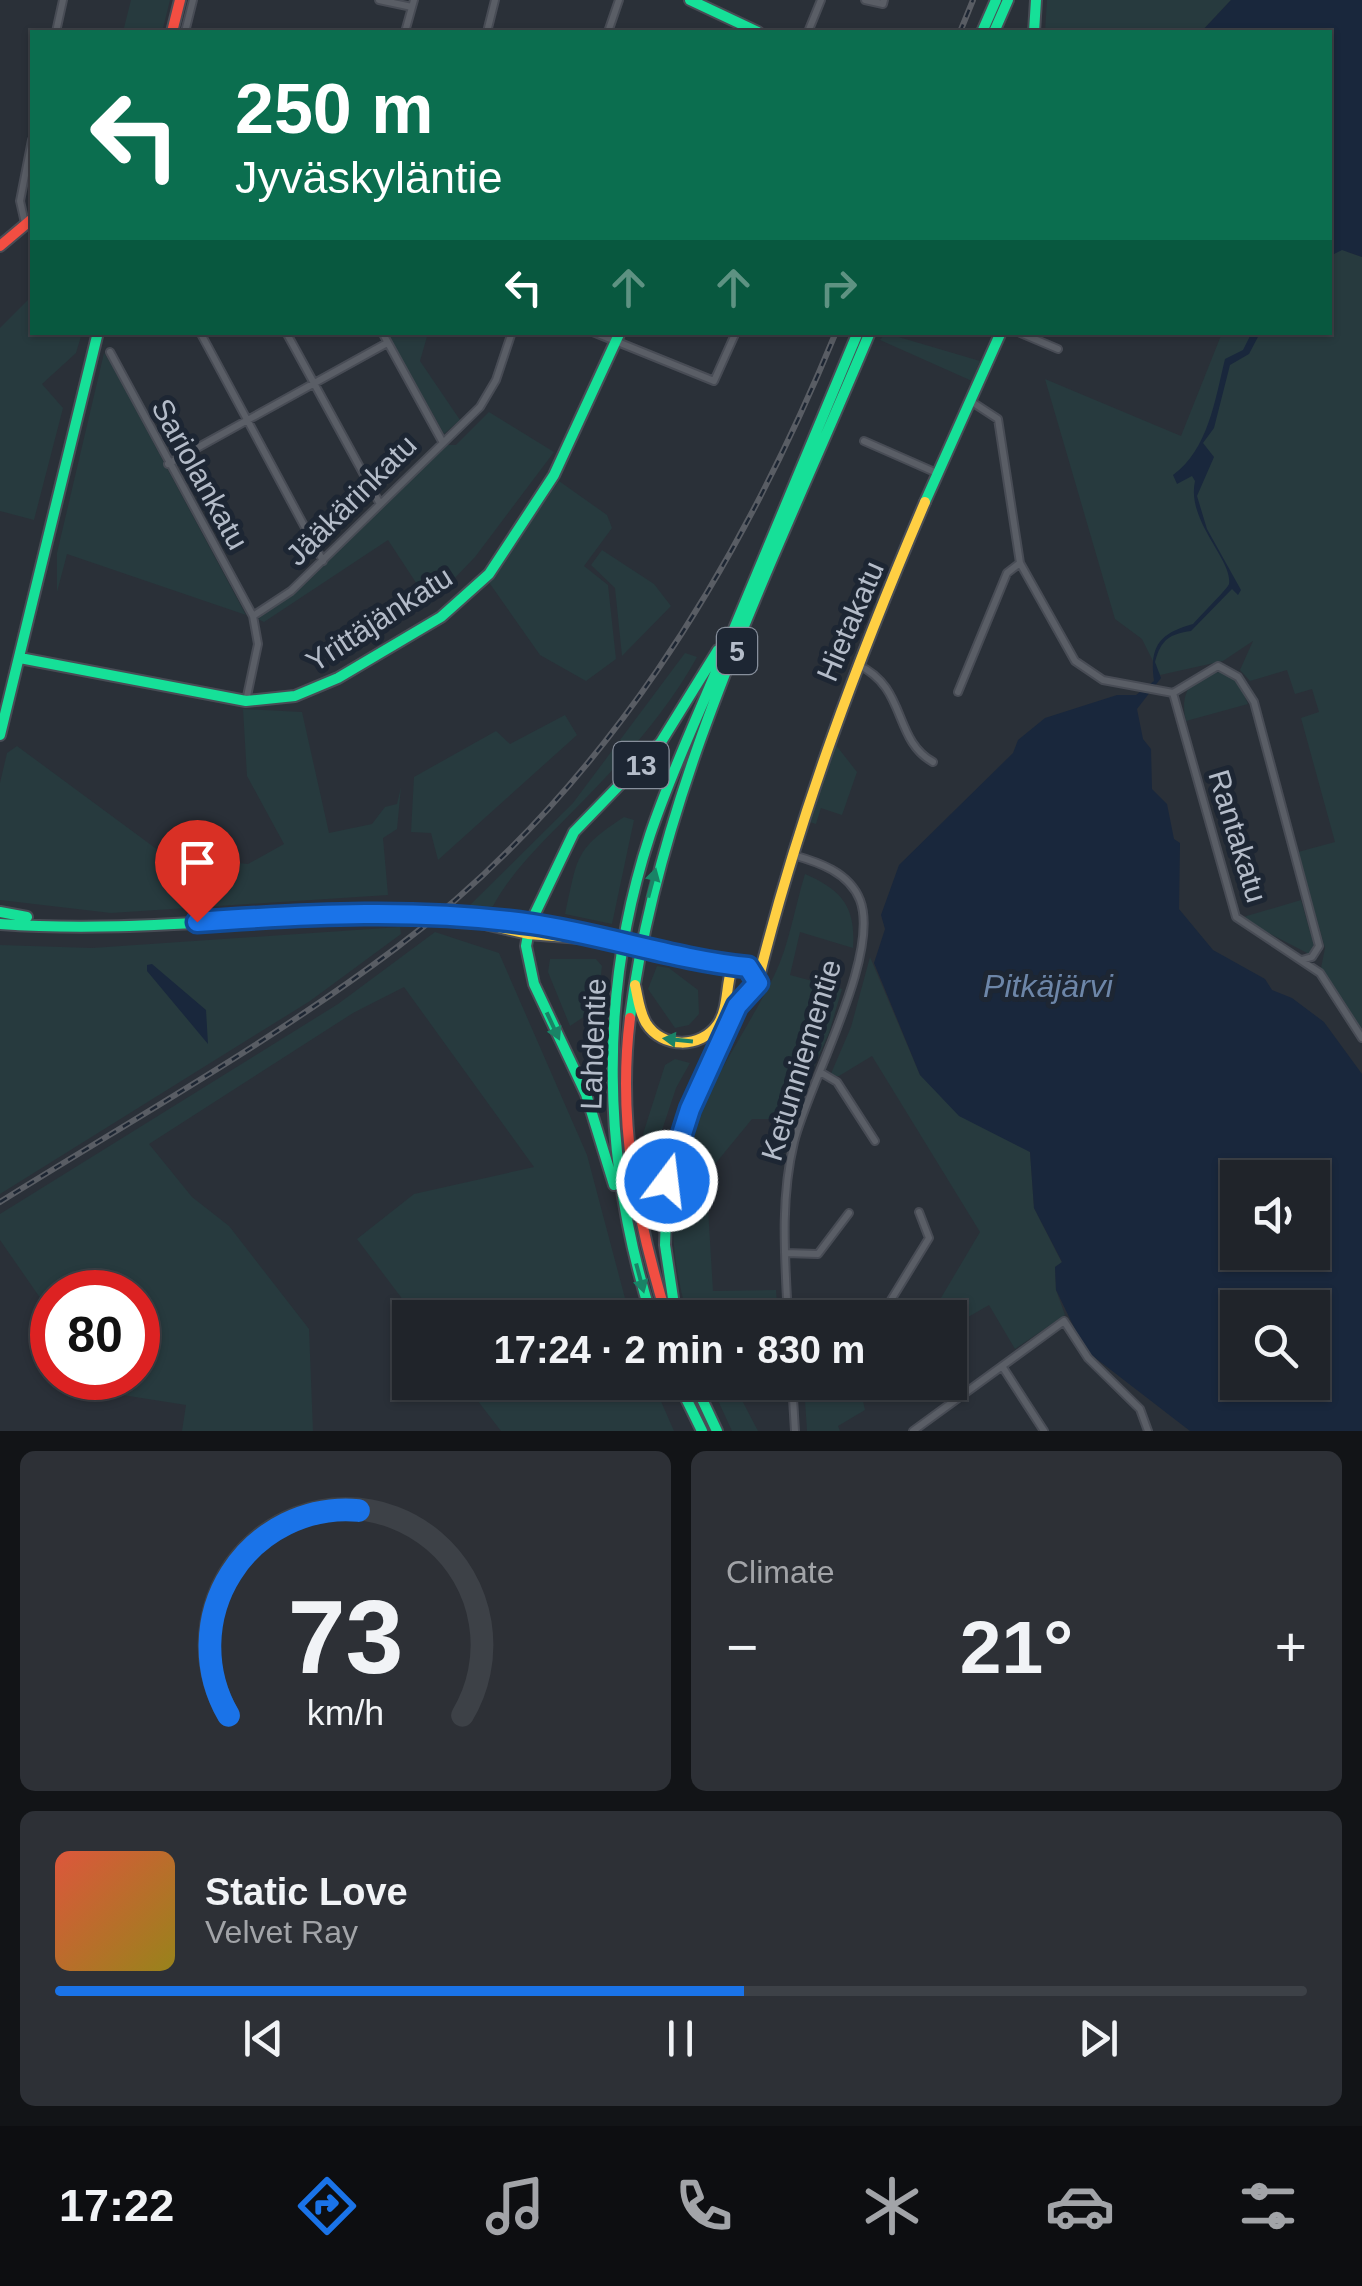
<!DOCTYPE html>
<html lang="en">
<head>
<meta charset="utf-8">
<style>
  :root { --surface:#20242a; --page:#2d3036; --text:#f1f3f6; --muted:#a2a4a8; --line:#3d4147; --accent:#1a73e8 }
  body { margin:0; font-family:Helvetica,sans-serif; background:var(--page); color:var(--text); height:100vh; display:flex; flex-direction:column; font-size:38px; white-space:nowrap }
  * { box-sizing:border-box; margin:0 }
  p { font-size:32px; color:var(--muted) }
  .icon { flex:none; width:55px; height:55px; fill:none; stroke:currentColor; stroke-width:2; stroke-linecap:round; stroke-linejoin:round }
  .map { position:relative; height:1431px; overflow:hidden }
  .details { display:flex; flex-direction:column; gap:20px; padding:20px; background:#121417; flex:1 }
  .details>* { flex:none }
  .banner { position:absolute; left:30px; top:30px; width:1302px; height:305px; border-radius:0px; box-shadow:0 2px 8px #0004,0 0 0 2px var(--line); background:#0b6e4f; color:#fff; overflow:hidden }
  .buttons { position:absolute; left:1220px; top:1160px; display:grid; gap:20px }
  .buttons a { display:grid; place-items:center; width:110px; height:110px; border-radius:0px; background:var(--surface); box-shadow:0 2px 8px #0004,0 0 0 2px var(--line); font-size:50px }
  .speed { position:absolute; left:30px; top:1270px; display:flex; gap:20px; font-size:50px; font-weight:700; text-align:center }
  .speed>* { display:grid; place-content:center; width:130px; height:130px; border-radius:50%; background:var(--surface); box-shadow:0 2px 8px #0004,0 0 0 2px var(--line); line-height:1 }
  .speed .limit { border:15px solid #d22; background:#fff; color:#111 }
  .pin { position:absolute; display:grid; place-items:center; width:85px; height:85px; color:#fff; margin:-102px -42px; border-radius:50% 50% 50% 0; rotate:-45deg; box-shadow:0 0 10px #0007 }
  .pin .icon { rotate:45deg }
  .me { position:absolute; width:110px; margin:-55px; rotate:15deg; stroke-linejoin:round; filter:drop-shadow(0 0 8px #0008) }
  .turn { display:flex; align-items:center; gap:35px; height:210px; padding:0 40px; font-size:45px }
  .turn .icon { width:130px; height:130px; stroke-width:2.5 }
  .turn b { display:block; font-size:70px; line-height:85px }
  .lanes { display:flex; align-items:center; height:95px; padding:0 40px; background:#0003; justify-content:center; gap:50px; direction:ltr }
  .lanes .off { opacity:.35 }
  .big { font-size:75px; font-weight:600; line-height:1.1 }
  .details .widget { flex:1; display:flex; flex-direction:column; justify-content:center; gap:15px; min-width:0; padding:0 35px; border-radius:15px; background:var(--page) }
  .details .dial { align-items:center; gap:0 }
  .dial svg { height:260px; overflow:visible; fill:none; stroke:var(--line); stroke-width:7; stroke-linecap:round; text-anchor:middle }
  .dial text { fill:var(--text); stroke:none }
  .song { display:flex; align-items:center; gap:30px }
  .cover { width:120px; height:120px; border-radius:15px; background:linear-gradient(135deg,hsl(10 70% 55%),hsl(50 70% 35%)) }
  .played { height:10px; border-radius:5px; background:linear-gradient(90deg,var(--accent) 55%,var(--line) 55%) }
  .keys { display:flex; justify-content:space-around; direction:ltr }
  .heat { display:flex; justify-content:space-between; align-items:center; font-size:55px; direction:ltr }
  .details .tiles { flex:1; display:grid; gap:20px; grid-template-columns:1fr 1fr }
  .widget:last-child { grid-column:span 2 }
  .trip { position:absolute; left:392px; top:1300px; width:575px; height:100px; border-radius:0px; background:var(--surface); box-shadow:0 2px 8px #0004,0 0 0 2px var(--line); font-weight:600; line-height:100px; text-align:center }
  .dock { display:flex; height:160px; justify-content:space-around; align-items:center; background:#0d0e11; color:var(--muted) }
  .dock .icon { width:70px; height:70px }
  .dock .current { color:var(--accent) }
  .dock b { font-size:45px; color:var(--text) }
  .map>svg:first-child { display:block }
</style>
</head>
<body>
<div class="map">
<svg width="1362" height="1431" viewBox="0 0 1362 1431">
  <rect width="100%" height="100%" fill="#2a3038"/>
  <path fill="#273a3e" d="M131,0H170L162,32H123Z
    M1047,0H1231L1201,32H1045Z
    M1330,226L1348,252L1362,257V1038L1320,973L1325,948L1298,852L1335,842L1301,718L1319,712L1312,689L1295,694L1287,670L1250,681L1240,670L1253,641L1223,661L1160,675L1142,639L1115,619L1045,379L1181,436L1222,333L1330,332Z
    M32,296V332L82,333L76,353L42,384L63,408L34,520L0,511V328Z
    M387,333H428L420,361L460,420L444,434Z
    M885,333L980,361L972,381L880,340Z
    M104,353L110,362L246,615L67,554L57,592V553Z
    M489,412L554,452L475,557L430,604L388,540L264,622L258,619L305,584L446,445H456Z
    M559,481L607,515L612,528L584,566L608,585L616,659L586,681L540,655L488,581Z
    M602,550L654,584L671,606L622,656L615,588L591,565Z
    M685,653L697,657C668,710 625,758 583,801C551,834 515,866 493,906L474,910L469,906L573,803Z
    M1220,672L1238,681L1248,704L1186,721C1179,694 1191,674 1220,672Z
    M243,709L302,712L329,833L372,824L385,807L397,804L401,787L397,829L383,838L388,895L111,913L0,900V783L7,753L17,746L166,856L248,864L284,844L247,776Z
    M565,715L577,735L438,860L431,833L411,832L414,777L496,731L510,744Z
    M832,740L857,772L842,815L821,808L816,824L807,821Z
    M624,817L634,820L612,924L565,914C578,858 573,850 624,817Z
    M805,874C842,890 856,907 853,948L800,932L790,975L842,989L829,1033L791,1119H752L706,1175L713,1291L776,1290L778,1317L688,1318C643,1158 706,1108 774,976C789,946 795,906 805,874Z
    M1301,900L1314,946L1309,954L1240,918Z
    M400,927L401,934L310,1001L0,1194V945L92,948Z
    M435,932L499,953L587,1155L630,1317H416L357,1239L414,1194L534,1167L404,987L353,1013L149,1144L192,1197L229,1226L309,1329L313,1431H182L186,1405L59,1385L60,1378H138V1292H52V1315L0,1240V1214L338,1004Z
    M870,957L920,1075L1030,1152L1034,1208L1062,1263L1055,1267L1056,1290L1065,1315L1015,1349L989,1305L956,1324L935,1308L980,1232L872,1056L839,1076H830L851,1027Z
    M550,959H596L602,966L597,1008L570,1026L548,972Z
    M657,966L669,968L698,990L699,1014L689,1025L675,1028L648,989Z
    M675,1059L690,1063L676,1088L652,1160L647,1159L643,1134L665,1065Z
    M464,1383H653L674,1431H501Z
    M710,1383H733L758,1431H732Z
    M859,1383L865,1410L838,1426L840,1431H807L804,1385Z"/>
  <path fill="#19273c" fill-rule="evenodd" d="M1231,0H1362V257L1342,250L1330,256V32H1201Z
    M1260,333L1249,354L1230,365L1214,428L1203,443L1214,457L1197,496L1207,529L1241,590L1238,595L1232,589L1191,631C1170,634 1161,639 1155,662L1161,678L1137,709L1143,739L1151,749L1152,789L1167,804L1174,839L1180,843L1179,909L1213,950L1265,979L1272,990L1292,998L1324,1022L1362,1074V1431H1190L1085,1350L1056,1290L1055,1267L1062,1262L1034,1208L1030,1152L959,1116L920,1075L874,963L885,929L881,915L899,865L1013,753L1018,740L1045,718L1117,695H1136L1154,681C1149,646 1160,633 1193,624C1199,617 1229,587 1229,584C1233,560 1186,521 1195,481L1192,476L1177,484L1173,475C1208,450 1215,400 1225,359L1243,350L1250,336ZM1238,1178H1312V1252H1238ZM1238,1308H1312V1382H1238Z
    M152,964L206,1010L208,1044L147,971V965Z"/>
  <g fill="none" stroke-linecap="round" stroke-linejoin="round">
    <g stroke="#484c55" stroke-width="10">
      <path id="street" d="M379,0L412,7
        M865,0L883,4L884,0
        M56,32L63,0
        M185,32L193,0
        M405,32L414,0
        M487,32L495,0
        M608,32L619,0
        M808,32L821,0
        M25,223L20,201L32,140
        M200,332L323,561
        M286,332L380,504
        M382,332L442,441
        M593,332L714,381L736,332
        M1018,332L1058,349
        M110,352L253,616
        M972,402L998,419L1020,563L1075,661L1103,680L1173,693
        M864,441L939,474
        M168,464L387,343
        M858,665C907,687 893,740 933,762
        M958,692L1007,573L1020,563
        M1173,693L1236,917L1320,973L1362,1038
        M1173,693L1218,666L1238,677L1254,702L1319,946L1312,957L1302,960
        M246,701L258,644L253,616L291,591L480,407L496,380L512,332
        M820,1072L837,1082L875,1141
        M785,1253L818,1254L849,1213
        M788,1318C785,1258 780,1200 794,1142C808,1085 881,955 860,900C849,872 818,862 793,855
        M880,1318L929,1238L919,1212
        M1002,1366L1044,1431
        M792,1382L795,1431
        M913,1431L1064,1321L1088,1358L1140,1409L1148,1431"/>
    </g>
    <g stroke="#484c55" stroke-width="14">
      <path id="fast" d="M690,0L758,32
        M982,32L996,0
        M994,32L1008,0
        M1034,32L1036,0
        M925,502L1001,332
        M20,658L246,701L295,696L338,678L441,617L489,574L554,475L620,332
        M0,735L98,332
        M0,912L27,917
        M492,920L576,932
        M0,924C138,934 277,913 416,915
        M630,1018C660,781 779,551 870,332
        M667,1182L665,1245L676,1318
        M614,1185L586,1094L534,984L526,946L530,924L574,832L661,742L718,650
        M652,1318C602,1160 598,994 650,835C670,775 697,718 721,660C767,551 812,441 858,332
        M678,1382L702,1431
        M694,1382L717,1431"/>
    </g>
    <g stroke="#484c55" stroke-width="14">
      <path id="slow" d="M459,918L528,934L607,940
        M758,981C799,815 858,659 925,502
        M635,985C638,997 639,1011 646,1023C662,1049 701,1049 718,1024C728,1009 726,988 731,971L748,967L757,977C754,993 744,995 736,1008C712,1050 674,1135 667,1182"/>
    </g>
    <g stroke="#484c55" stroke-width="14">
      <path id="jam" d="M172,32L180,0
        M0,246L32,219
        M655,947L735,968
        M630,1018C617,1123 637,1219 667,1318"/>
    </g>
    <use href="#street" stroke="#5a5e66" stroke-width="6"/>
    <use href="#fast" stroke="#16e098" stroke-width="10"/>
    <use href="#slow" stroke="#ffcf43" stroke-width="10"/>
    <use href="#jam" stroke="#f24e42" stroke-width="10"/>
    <g stroke="#595d64" stroke-width="6">
      <path id="rail" d="M960,32L973,0
        M0,1202C133,1119 271,1042 396,948C603,793 739,568 836,332"/>
    </g>
    <use href="#rail" stroke="#1d2633" stroke-width="2.5" stroke-dasharray="8" stroke-linecap="butt"/>
    <g stroke="#474c53" stroke-width="16" stroke-linecap="butt">
      <path id="fast-bridge" d="M607,940L655,947"/>
    </g>
    <g stroke="#474c53" stroke-width="16" stroke-linecap="butt">
      <path id="slow-bridge" d="M416,915L459,918"/>
    </g>
    <use href="#fast-bridge" stroke="#16e098" stroke-width="12"/>
    <use href="#slow-bridge" stroke="#ffcf43" stroke-width="12"/>
  </g>
  <defs><path id="oneway-solid" d="M-6-.8H1V-3.2L6.5 0L1 3.2V.8H-6Z" transform="scale(2.5)"/></defs>
  <g fill="#1a8366">
    <use href="#oneway-solid" transform="translate(652 883) rotate(-75)"/>
    <use href="#oneway-solid" transform="translate(553 1026) rotate(65)"/>
    <use href="#oneway-solid" transform="translate(678 1040) rotate(-174)"/>
    <use href="#oneway-solid" transform="translate(640 1278) rotate(75)"/>
  </g>
  <g fill="none" stroke-linecap="round" stroke-linejoin="round">
    <g stroke="#114b97" stroke-width="25">
      <path id="route" d="M197,922C308,914 421,908 532,924C605,935 677,960 748,967L758,983L737,1006L690,1109L667,1181"/>
    </g>
    <use href="#route" stroke="#1a73e8" stroke-width="18"/>
  </g>
  <g text-anchor="middle" dominant-baseline="central" stroke-width="10" stroke-linejoin="round" paint-order="stroke">
    <g fill="#1d2633" stroke="#878f9c" stroke-width="2.5">
      <rect x="717" y="628" width="40" height="46" rx="8"/>
      <rect x="613.5" y="742" width="55" height="46" rx="8"/>
    </g>
    <g font-size="28" font-weight="bold" fill="#b4bcc9">
      <text x="737" y="651">5</text>
      <text x="641" y="765">13</text>
    </g>
    <g font-size="30" fill="#b4bcc9" stroke="#1d2633">
      <text transform="translate(200 474) rotate(61)">Sariolankatu</text>
      <text transform="translate(351 500) rotate(-45)">Jääkärinkatu</text>
      <text transform="translate(379 619) rotate(-33)">Yrittäjänkatu</text>
      <text transform="translate(850 621) rotate(-67)">Hietakatu</text>
      <text transform="translate(1238 836) rotate(73)">Rantakatu</text>
      <text transform="translate(593 1044) rotate(-88)">Lahdentie</text>
      <text transform="translate(801 1060) rotate(-73)">Ketunniementie</text>
    </g>
    <g font-size="32" font-style="italic" fill="#6d86a8" stroke="#1d2633">
      <text x="1048" y="986">Pitkäjärvi</text>
    </g>
  </g>
</svg>
<div class="buttons">
<a><svg class="icon" aria-label="sound" viewBox="0 0 24 24"><path d="M4 9h4l5-4v14l-5-4H4zM17 9q2 3 0 6"/></svg></a>
<a><svg class="icon" aria-label="search" viewBox="0 0 24 24"><circle cx="10" cy="10" r="6"/><path d="M15 15l6 6"/></svg></a>
</div>
<div class="speed"><div class="limit">80</div></div>
<div class="pin" style="left:197px;top:922px;background:#d93025"><svg class="icon" aria-label="arrive" viewBox="0 0 24 24"><path d="M6 21V4h12l-3 4 3 4H6"/></svg></div>
<svg class="me" style="left:667px;top:1181px" viewBox="-20 -20 40 40"><circle r="17" fill="#1a73e8" stroke="#fff" stroke-width="3"/><path d="M0-11L8 9 0 5-8 9z" fill="#fff"/></svg>
<div class="trip">17:24 · 2 min · 830 m</div>
<div class="banner">
<div class="turn"><svg class="icon" aria-label="left" viewBox="0 0 24 24"><path d="M17 20v-9H6M10 6l-5 5 5 5"/></svg><div><b>250 m</b>Jyväskyläntie</div></div>
<div class="lanes"><svg class="icon" aria-label="left" viewBox="0 0 24 24"><path d="M17 20v-9H6M10 6l-5 5 5 5"/></svg><svg class="icon off" aria-label="ahead" viewBox="0 0 24 24"><path d="M12 20V5M6 11l6-6 6 6"/></svg><svg class="icon off" aria-label="ahead" viewBox="0 0 24 24"><path d="M12 20V5M6 11l6-6 6 6"/></svg><svg class="icon off" aria-label="right" viewBox="0 0 24 24"><path d="M7 20v-9h11M14 6l5 5-5 5"/></svg></div>
</div>
</div>
<section class="details">
<div class="tiles">
<div class="widget dial"><svg viewBox="0 0 100 80">
<path d="M14 69A42 42 0 1 1 86 69"/>
<path d="M14 69A42 42 0 0 1 54 6" stroke="#1a73e8"/>
<text x="50" y="56" font-size="32" font-weight="700">73</text>
<text x="50" y="72" font-size="11">km/h</text>
</svg></div>
<div class="widget"><p>Climate</p>
<div class="heat"><a>−</a><b class="big">21°</b><a>+</a></div>
</div>
<div class="widget">
<div class="song"><i class="cover"></i><div><b>Static Love</b><p>Velvet Ray</p></div></div>
<div class="played"></div>
<div class="keys"><svg class="icon" aria-label="previous" viewBox="0 0 24 24"><path d="M18 5L8 12l10 7zM5 5v14"/></svg><svg class="icon" aria-label="pause" viewBox="0 0 24 24"><path d="M8 5v14M16 5v14"/></svg><svg class="icon" aria-label="next" viewBox="0 0 24 24"><path d="M6 5l10 7-10 7zM19 5v14"/></svg></div>
</div>
</div>
</section>
<nav class="dock">
<b>17:22</b>
<svg class="icon current" aria-label="directions" viewBox="0 0 24 24"><path d="M12 3l9 9-9 9-9-9zM9 14v-3h6M13 9l2 2-2 2"/></svg>
<svg class="icon" aria-label="music" viewBox="0 0 24 24"><path d="M9 18V5l10-2v13"/><circle cx="6" cy="18" r="3"/><circle cx="16" cy="16" r="3"/></svg>
<svg class="icon" aria-label="phone" viewBox="0 0 24 24"><path d="M5 4h4l2 5-3 2q2 4 5 5l2-3 5 2v4C11 20 4 13 5 4z"/></svg>
<svg class="icon" aria-label="climate" viewBox="0 0 24 24"><path d="M12 3v18M4 7l16 10M4 17L20 7"/></svg>
<svg class="icon" aria-label="car" viewBox="0 0 24 24"><path d="M5 17H2v-5l4-1 3-4h7l3 4 3 1v5h-3M9 17h6M6 11h13"/><circle cx="7" cy="17" r="2"/><circle cx="17" cy="17" r="2"/></svg>
<svg class="icon" aria-label="filters" viewBox="0 0 24 24"><path d="M4 7h16M4 17h16"/><circle cx="9" cy="7" r="2"/><circle cx="15" cy="17" r="2"/></svg>
</nav>
</body>
</html>
